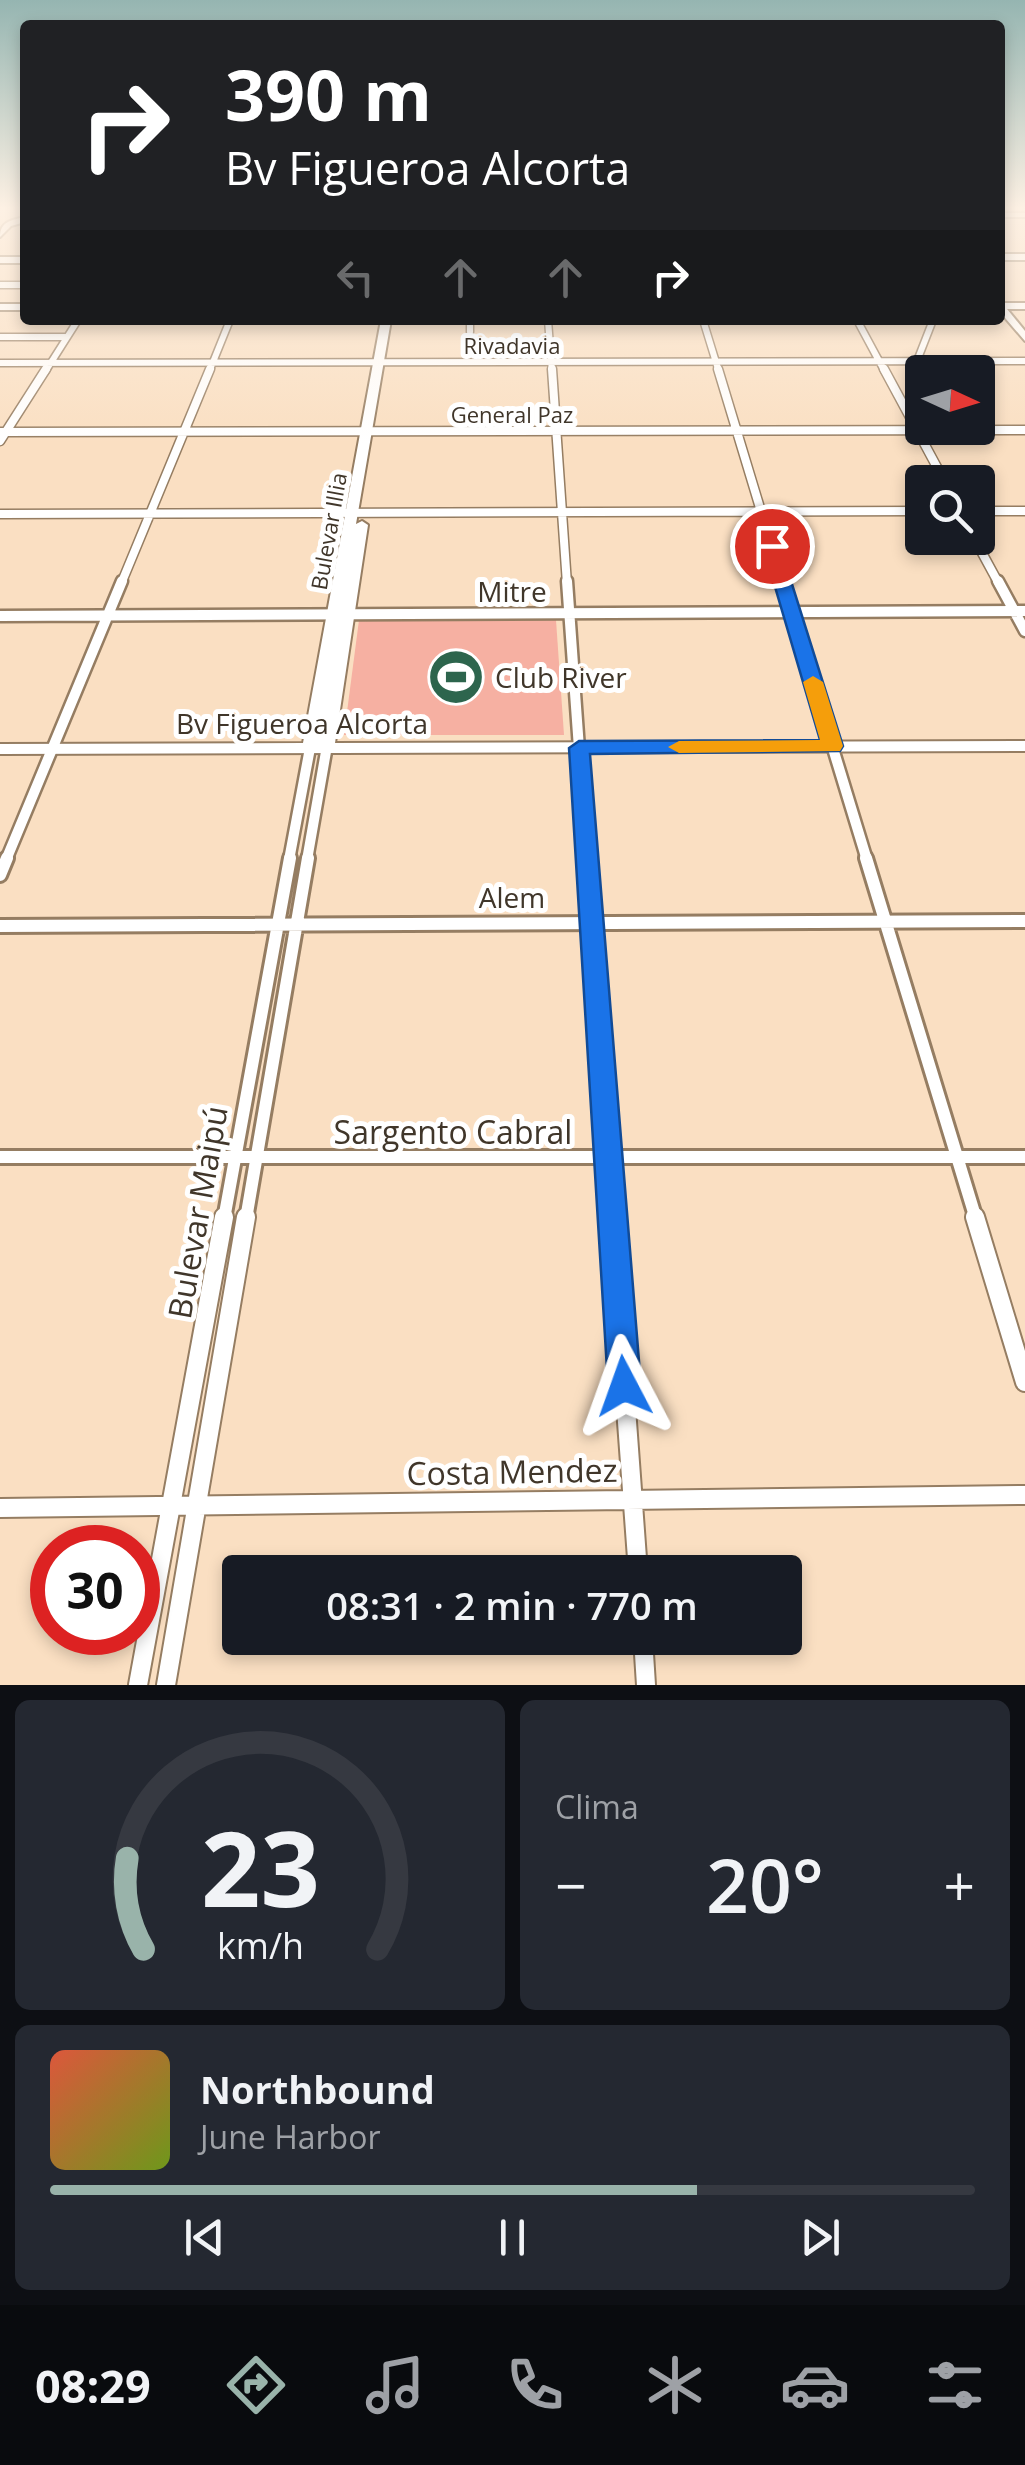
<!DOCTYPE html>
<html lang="es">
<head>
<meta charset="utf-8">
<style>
  :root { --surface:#171b24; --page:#242831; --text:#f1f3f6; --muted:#9ea1a6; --line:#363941; --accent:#99b3aa }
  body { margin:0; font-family:"Open Sans",sans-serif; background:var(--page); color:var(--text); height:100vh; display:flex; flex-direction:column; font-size:38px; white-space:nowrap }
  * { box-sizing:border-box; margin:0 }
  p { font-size:32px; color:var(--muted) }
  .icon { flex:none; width:55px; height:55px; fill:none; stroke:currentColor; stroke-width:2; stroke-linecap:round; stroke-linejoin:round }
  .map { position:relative; height:1685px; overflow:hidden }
  .details { display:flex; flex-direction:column; gap:15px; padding:15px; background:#0d0f14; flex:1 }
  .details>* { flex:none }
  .top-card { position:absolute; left:20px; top:20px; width:985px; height:305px; border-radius:10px; box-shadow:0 5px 15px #0003; background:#202124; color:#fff; overflow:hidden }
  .needle { width:65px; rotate:94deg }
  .fabs { position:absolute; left:905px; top:355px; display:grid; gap:20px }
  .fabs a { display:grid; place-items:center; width:90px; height:90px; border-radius:10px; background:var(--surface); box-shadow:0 5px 15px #0003; font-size:50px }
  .speed { position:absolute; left:30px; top:1525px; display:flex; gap:20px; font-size:50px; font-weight:700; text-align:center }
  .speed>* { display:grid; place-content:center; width:130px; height:130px; border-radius:50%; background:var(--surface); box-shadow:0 5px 15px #0003; line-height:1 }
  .speed .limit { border:15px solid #d22; background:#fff; color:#111 }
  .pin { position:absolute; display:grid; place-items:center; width:85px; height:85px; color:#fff; margin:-42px; border:5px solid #fff; border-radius:50%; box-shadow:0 2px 10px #0007 }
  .me { position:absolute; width:110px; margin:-55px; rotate:356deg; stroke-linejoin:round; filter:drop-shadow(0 0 8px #0008) }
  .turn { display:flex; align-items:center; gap:35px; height:210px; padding:0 40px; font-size:45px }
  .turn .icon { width:130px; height:130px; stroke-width:2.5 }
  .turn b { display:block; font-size:70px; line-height:85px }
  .lanes { display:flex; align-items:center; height:95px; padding:0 40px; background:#0003; justify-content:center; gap:50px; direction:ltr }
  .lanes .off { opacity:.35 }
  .big { font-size:75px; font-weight:600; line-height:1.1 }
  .details .tile { flex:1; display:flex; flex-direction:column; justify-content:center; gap:15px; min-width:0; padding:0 35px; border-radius:15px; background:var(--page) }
  .details .dial { align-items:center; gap:0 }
  .dial svg { height:260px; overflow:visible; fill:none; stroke:var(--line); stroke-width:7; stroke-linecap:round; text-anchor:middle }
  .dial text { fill:var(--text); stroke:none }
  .song { display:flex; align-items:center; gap:30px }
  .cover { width:120px; height:120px; border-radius:15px; background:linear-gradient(135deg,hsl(10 70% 55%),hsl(80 70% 35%)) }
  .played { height:10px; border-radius:5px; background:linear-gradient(90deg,var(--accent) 70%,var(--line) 70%) }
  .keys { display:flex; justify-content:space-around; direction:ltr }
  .heat { display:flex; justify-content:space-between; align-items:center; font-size:55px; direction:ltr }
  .details .tiles { flex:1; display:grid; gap:15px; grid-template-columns:1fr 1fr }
  .tile:last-child { grid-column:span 2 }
  .trip { position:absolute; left:222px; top:1555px; width:580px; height:100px; border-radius:10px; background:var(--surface); box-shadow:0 5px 15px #0003; font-weight:600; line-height:100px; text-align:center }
  .tab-bar { display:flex; height:160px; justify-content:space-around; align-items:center; background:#090b0e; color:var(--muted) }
  .tab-bar .icon { width:70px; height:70px }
  .tab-bar .current { color:var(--accent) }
  .tab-bar b { font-size:45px; color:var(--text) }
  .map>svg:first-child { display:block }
</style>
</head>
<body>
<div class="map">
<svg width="1025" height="1685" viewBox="0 0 1025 1685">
  <rect width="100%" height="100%" fill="#fadfc2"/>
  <path fill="#f6b0a2" d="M359,620H556L564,735H344Z"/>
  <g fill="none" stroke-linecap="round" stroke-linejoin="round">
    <g stroke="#957d62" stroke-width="9">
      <path id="street-far4" d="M0,285H25
        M470,320V332
        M548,320L552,372
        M703,320L719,372
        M857,320L885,372
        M0,337H67
        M917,361L933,320
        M0,363L1025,361
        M45,372L78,320
        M209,372L230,320"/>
    </g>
    <g stroke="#957d62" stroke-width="11">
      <path id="street-far3" d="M552,369L567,584
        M718,369L783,584
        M884,369L945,482
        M0,432L1025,430
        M0,441L46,369
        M978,511H1025
        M0,514L922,511
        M974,538L999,584
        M121,584L210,369"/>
    </g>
    <g stroke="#957d62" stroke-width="15">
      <path id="street-far2" d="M567,581L587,860
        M782,581L867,860
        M998,581L1025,631
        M0,616L1025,611
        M6,860L122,581
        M289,860L310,748
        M307,860L327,746"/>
    </g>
    <g stroke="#957d62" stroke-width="18">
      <path id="street-far1" d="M587,858L613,1219
        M866,858L976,1219
        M0,875L7,858
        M0,926L1025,921
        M0,1157H1025
        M224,1219L290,858
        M246,1219L308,858"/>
    </g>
    <g stroke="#957d62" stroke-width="22">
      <path id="street" d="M612,1217L638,1572
        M975,1217L1025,1382
        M0,1508L1025,1495
        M643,1638L646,1685
        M138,1685L224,1217
        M166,1685L246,1217"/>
    </g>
    <g stroke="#957d62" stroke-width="4">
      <path id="secondary" d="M1000,213H1025V217H1000Z
        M25,217V222L11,226L0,237C0,221 12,220 25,217Z
        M1000,254H1025V260H1000Z
        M0,257H25V263H0Z
        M1000,303H1025V309H1007L1025,331V341L1000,312Z
        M0,304H25V310H0Z
        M381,320H391L356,524L362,521L368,525L335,743L1025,741V751L0,754V744L303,743Z"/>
    </g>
    <use href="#street-far4" stroke="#fff" stroke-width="6"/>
    <use href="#street-far3" stroke="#fff" stroke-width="8"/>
    <use href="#street-far2" stroke="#fff" stroke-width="10"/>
    <use href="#street-far1" stroke="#fff" stroke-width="12"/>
    <use href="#street" stroke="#fff" stroke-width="18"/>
    <use href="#secondary" fill="#fff" fill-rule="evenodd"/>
  </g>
  <linearGradient id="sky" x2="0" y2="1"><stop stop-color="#95b5b1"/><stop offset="0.47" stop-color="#fdf1e4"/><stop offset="1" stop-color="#fdf1e4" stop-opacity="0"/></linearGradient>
  <rect width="1025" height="443" fill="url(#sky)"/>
  <path fill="#1a73e8" stroke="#114b97" stroke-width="2.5" d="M765,542L780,546L843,746L840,751L590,754L641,1386L636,1396L624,1401L613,1396L608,1386L569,748L579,741L820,740L763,546Z"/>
  <path fill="#f59e0b" d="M813,676L823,682L843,746L840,751L679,753L668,747L679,741L820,740L803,682Z"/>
  <defs>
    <g id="stadium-disc" transform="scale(2.875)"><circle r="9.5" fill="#2d654d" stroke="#fff"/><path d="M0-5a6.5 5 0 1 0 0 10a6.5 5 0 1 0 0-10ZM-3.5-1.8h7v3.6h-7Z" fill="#fff"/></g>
  </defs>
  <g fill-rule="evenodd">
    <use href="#stadium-disc" x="456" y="677"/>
  </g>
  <g text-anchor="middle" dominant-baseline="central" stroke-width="10" stroke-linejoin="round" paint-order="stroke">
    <g font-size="22" fill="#40362a" stroke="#fff">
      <text x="512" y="345">Rivadavia</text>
      <text x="512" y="414">General Paz</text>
      <text transform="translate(328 531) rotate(-80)">Bulevar Illia</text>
    </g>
    <g font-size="28" fill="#40362a" stroke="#fff">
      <text x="512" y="591">Mitre</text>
      <text x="302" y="723">Bv Figueroa Alcorta</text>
      <text x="512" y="897">Alem</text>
    </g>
    <g font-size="28" fill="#40362a" stroke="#fff" text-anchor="start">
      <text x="495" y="677">Club River</text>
    </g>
    <g font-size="32" fill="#40362a" stroke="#fff">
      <text x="453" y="1131">Sargento Cabral</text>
      <text transform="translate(197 1212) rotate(-80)">Bulevar Maipú</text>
      <text transform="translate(512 1471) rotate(-1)">Costa Mendez</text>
    </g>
  </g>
</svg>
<div class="fabs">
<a><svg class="needle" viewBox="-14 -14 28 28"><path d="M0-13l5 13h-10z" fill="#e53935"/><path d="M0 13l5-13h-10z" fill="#9ea1a6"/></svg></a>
<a><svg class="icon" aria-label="search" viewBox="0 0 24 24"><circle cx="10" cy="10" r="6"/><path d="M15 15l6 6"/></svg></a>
</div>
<div class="speed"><div class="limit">30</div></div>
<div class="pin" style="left:772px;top:546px;background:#d93025"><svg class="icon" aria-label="arrive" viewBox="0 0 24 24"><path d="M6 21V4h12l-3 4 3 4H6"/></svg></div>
<svg class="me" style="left:624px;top:1386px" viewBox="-20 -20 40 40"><path d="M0-17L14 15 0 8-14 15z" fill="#1a73e8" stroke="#fff" stroke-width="4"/></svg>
<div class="trip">08:31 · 2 min · 770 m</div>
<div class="top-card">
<div class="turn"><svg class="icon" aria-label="right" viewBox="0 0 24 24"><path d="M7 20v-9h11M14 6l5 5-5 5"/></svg><div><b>390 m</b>Bv Figueroa Alcorta</div></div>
<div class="lanes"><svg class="icon off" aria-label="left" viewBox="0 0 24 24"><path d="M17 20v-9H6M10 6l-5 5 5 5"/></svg><svg class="icon off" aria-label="ahead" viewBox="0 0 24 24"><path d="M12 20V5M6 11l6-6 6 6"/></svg><svg class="icon off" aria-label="ahead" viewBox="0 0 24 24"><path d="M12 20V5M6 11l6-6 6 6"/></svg><svg class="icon" aria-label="right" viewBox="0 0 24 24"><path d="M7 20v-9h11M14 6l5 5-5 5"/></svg></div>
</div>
</div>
<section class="details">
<div class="tiles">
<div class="tile dial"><svg viewBox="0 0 100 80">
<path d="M14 69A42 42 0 1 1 86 69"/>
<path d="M14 69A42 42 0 0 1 9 41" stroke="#99b3aa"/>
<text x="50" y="56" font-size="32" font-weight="700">23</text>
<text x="50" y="72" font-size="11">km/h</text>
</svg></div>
<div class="tile"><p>Clima</p>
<div class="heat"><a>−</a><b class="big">20°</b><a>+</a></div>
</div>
<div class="tile">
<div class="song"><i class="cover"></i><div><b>Northbound</b><p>June Harbor</p></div></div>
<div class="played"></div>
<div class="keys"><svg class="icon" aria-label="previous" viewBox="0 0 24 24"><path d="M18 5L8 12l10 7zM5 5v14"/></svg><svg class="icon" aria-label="pause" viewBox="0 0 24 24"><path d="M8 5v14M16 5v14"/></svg><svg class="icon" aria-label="next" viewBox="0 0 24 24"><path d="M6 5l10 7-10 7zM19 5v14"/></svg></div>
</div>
</div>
</section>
<nav class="tab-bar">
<b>08:29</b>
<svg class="icon current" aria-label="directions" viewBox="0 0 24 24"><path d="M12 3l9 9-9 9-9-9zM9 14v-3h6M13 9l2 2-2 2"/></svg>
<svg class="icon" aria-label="music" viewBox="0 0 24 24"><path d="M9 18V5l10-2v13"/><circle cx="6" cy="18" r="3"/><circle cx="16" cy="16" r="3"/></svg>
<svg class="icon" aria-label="phone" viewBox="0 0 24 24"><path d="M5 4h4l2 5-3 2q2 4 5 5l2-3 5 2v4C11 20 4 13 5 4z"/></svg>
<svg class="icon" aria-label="climate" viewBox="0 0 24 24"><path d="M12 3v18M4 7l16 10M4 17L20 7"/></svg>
<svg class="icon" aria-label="car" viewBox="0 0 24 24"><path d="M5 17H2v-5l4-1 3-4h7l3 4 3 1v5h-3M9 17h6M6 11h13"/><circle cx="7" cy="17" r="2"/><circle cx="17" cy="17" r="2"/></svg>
<svg class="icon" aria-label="filters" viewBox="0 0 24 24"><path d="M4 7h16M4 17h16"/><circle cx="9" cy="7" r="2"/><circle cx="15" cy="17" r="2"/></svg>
</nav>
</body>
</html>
